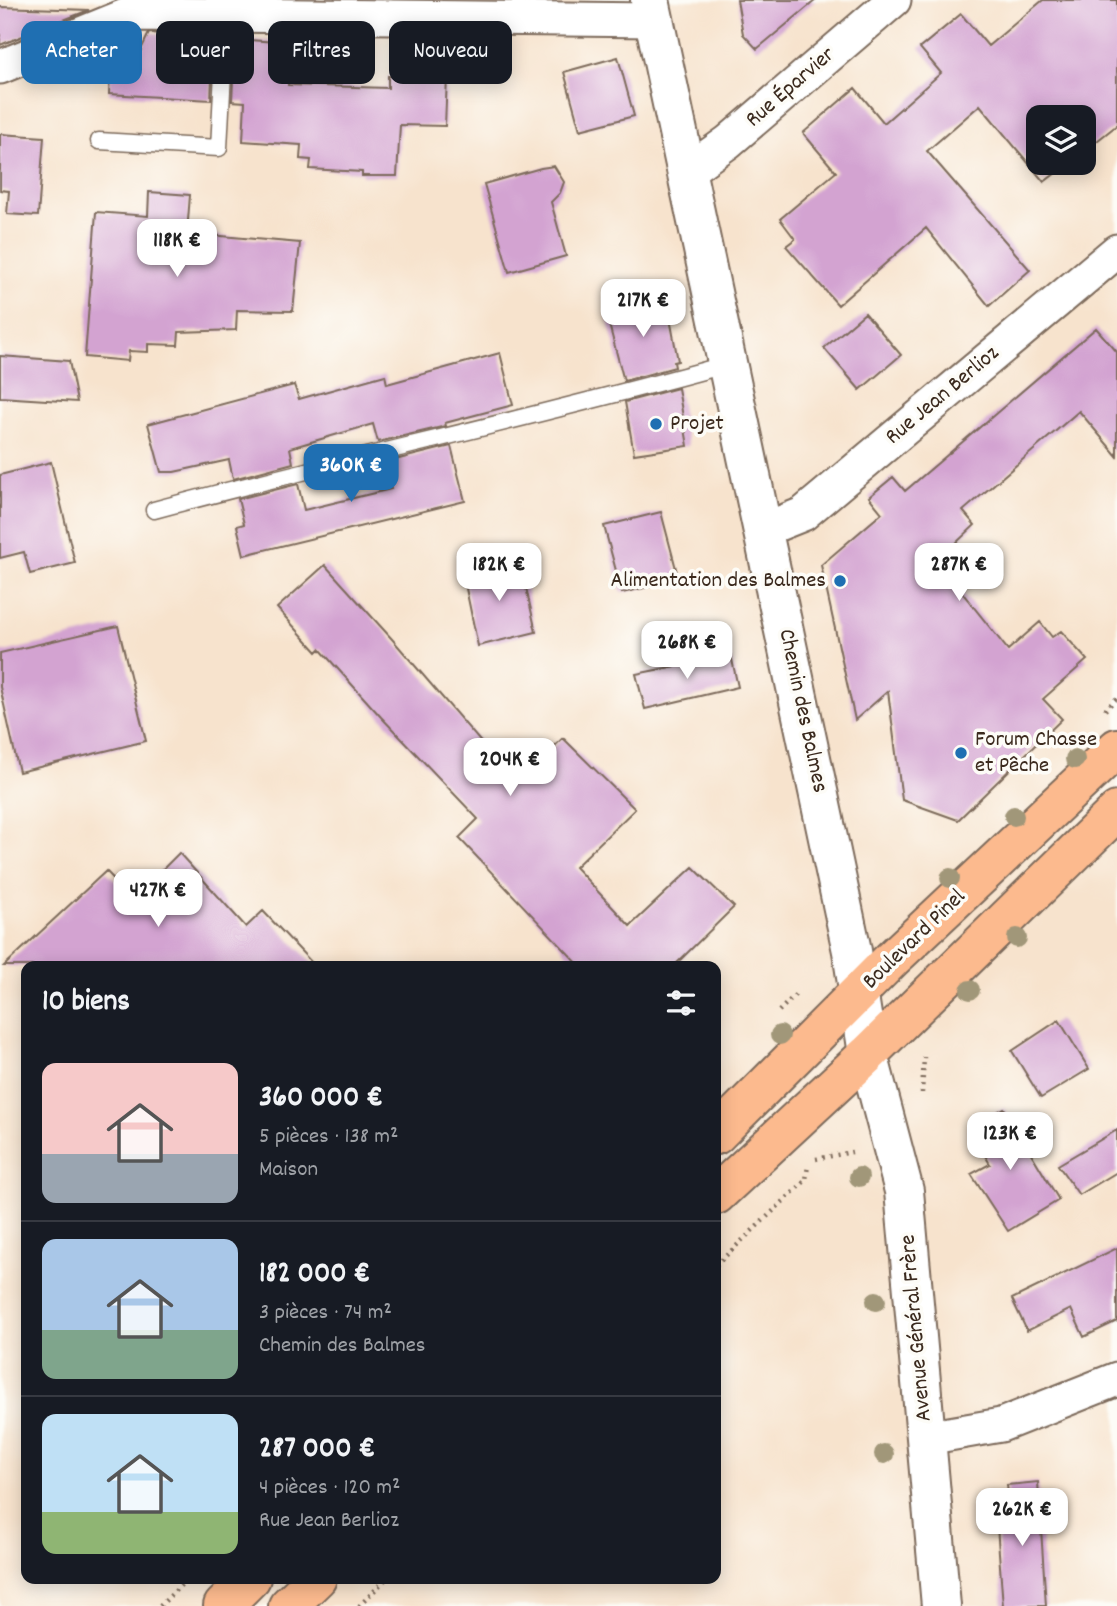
<!DOCTYPE html>
<html lang="fr">
<head>
<meta charset="utf-8">
<style>
	body { margin:0; font-family:Dekko,sans-serif; background:#242831; color:#f1f3f6; height:100vh; display:flex; flex-direction:column; font-size:26px; white-space:nowrap }
	* { box-sizing:border-box; margin:0 }
	p { font-size:23px; color:#9ea1a6 }
	.icon { flex:none; width:38px; height:38px; fill:none; stroke:currentColor; stroke-width:2; stroke-linecap:round; stroke-linejoin:round }
	.map { position:relative; flex:1; overflow:hidden }
	.details { position:absolute; left:21px; top:961px; width:700px; height:623px; display:flex; flex-direction:column; background:#171b24; border-radius:14px; box-shadow:0 4px 18px #0003 }
	.details>* { flex:none }
	.top-card { position:absolute; left:21px; top:21px; width:700px; height:63px; display:flex; gap:14px }
	.controls { position:absolute; left:1026px; top:105px; display:grid; gap:14px }
	.controls a { display:grid; place-items:center; width:70px; height:70px; border-radius:14px; background:#171b24; box-shadow:0 4px 18px #0003; font-size:35px }
	.price { position:absolute; translate:-50% -60px; padding:0 16px; border-radius:14px; background:#fff; color:#222; font-size:23px; line-height:46px; filter:drop-shadow(0 2px 4px #0008) }
	.price::after { content:''; position:absolute; left:50%; top:42px; width:21px; height:16px; margin-left:-10px; background:inherit; clip-path:polygon(0 0,100% 0,50% 100%) }
	.price.current { background:#1f6fb2; color:#fff }
	ul { padding:0; list-style:none }
	li { display:flex; align-items:center; gap:21px; height:175px; padding:0 21px }
	li+li { border-top:2px solid #363941 }
	li span { display:grid; place-items:center; flex:none; width:196px; height:140px; border-radius:14px; color:#555 }
	li>.icon { margin-inline-start:auto }
	span .icon { width:84px; height:84px; fill:#fffc; stroke-width:1 }
	li b { font-size:30px }
	h2 { display:flex; justify-content:space-between; align-items:center; height:84px; padding:0 21px; font-size:30px }
	.chip { padding:0 24px; border-radius:14px; background:#171b24; box-shadow:0 4px 18px #0003; font-size:24px; line-height:63px }
	.chip.current { background:#1f6fb2; color:#fff }
	.map>svg:first-child { display:block }
	.building { fill:#d3a3d1 }
	.lines { fill:none; stroke-linecap:round; stroke-linejoin:round }
	.service-casing { stroke:#7d6b5b; stroke-width:19 }
	.minor-casing { stroke:#7d6b5b; stroke-width:37 }
	.tertiary-casing { stroke:#7d6b5b; stroke-width:42 }
	.primary-casing { stroke:#7d6b5b; stroke-width:42 }
	.path { stroke:#7d6b5b; stroke-width:4.5; stroke-dasharray:2 5; stroke-linecap:butt }
	.service { stroke:#fff; stroke-width:16 }
	.minor { stroke:#fff; stroke-width:33 }
	.tertiary { stroke:#fff; stroke-width:38 }
	.primary { stroke:#fcba8e; stroke-width:38 }
	.tree { fill:#a19779 }
	.poi-dot { fill:#1f6fb2; stroke:#fdfcf7; stroke-width:2.5 }
	.labels { text-anchor:middle; dominant-baseline:central; stroke-width:7; stroke-linejoin:round; paint-order:stroke }
	.street-label { font-size:23px; fill:#3b2a1e; stroke:#fdfcf7 }
	.poi-label { font-size:23px; fill:#3b2a1e; stroke:#fdfcf7; text-anchor:start }
</style>
</head>
<body>
<div class="map">
<svg width="1117" height="1606" viewBox="0 0 1117 1606">
	<rect width="100%" height="100%" fill="#fdfcf7"/>
	<filter id="ink" filterUnits="userSpaceOnUse"><feTurbulence type="fractalNoise" baseFrequency=".0143" numOctaves="2"/><feDisplacementMap in="SourceGraphic" scale="14" xChannelSelector="R" yChannelSelector="G"/><feConvolveMatrix kernelMatrix="1 2 1 2 8 2 1 2 1" color-interpolation-filters="sRGB"/></filter>
	<filter id="wash" filterUnits="userSpaceOnUse"><feTurbulence type="fractalNoise" baseFrequency=".00686" numOctaves="4" result="noise"/><feDisplacementMap in="SourceGraphic" scale="28" xChannelSelector="R" yChannelSelector="G"/><feGaussianBlur stdDeviation="1.57" result="paint"/><feColorMatrix in="noise" values="0 0 0 0 0 0 0 0 0 0 0 0 0 0 0 0 0 1.4 0 .05"/><feComposite in="paint" operator="in"/></filter>
	<g filter="url(#wash)">
		<rect width="100%" height="100%" fill="#f7e3cd"/>
		<g id="blocks">
			<path class="building" d="M737,0H816L757,49L743,34Z
				M1043,0H1117V125L1083,152V117H1038V163H1069L1044,182L980,105L927,151L1030,270L989,306L926,228L838,305L786,246L795,239L780,219L836,172L803,133L855,88L884,123L941,73L920,48L961,14L988,46Z
				M0,7L89,10L0,45Z
				M149,33L166,34L170,55L213,58L211,100L109,94L111,51L139,54Z
				M249,40L290,43L288,85L388,88V76L447,77L445,126L400,125L397,176H362V172L310,169L311,160L300,159L301,145L243,141L245,102L232,101L234,59L248,60Z
				M618,57L634,116L580,130L564,72Z
				M0,134L44,137L38,216L7,214L9,191L0,190Z
				M554,166L564,182L560,193L551,202L566,256L509,272L484,184L541,168Z
				M149,192L190,195L187,233L300,243L293,311L237,310L236,330L179,332L178,345L148,344V352L129,351L128,361L85,357L96,212L148,216Z
				M666,297L678,361L674,362L675,367L624,381L606,313Z
				M865,313L901,355L860,390L824,348Z
				M1096,328L1117,352V456L1079,411L963,511L975,525L937,561L1008,650L1040,622L1052,637L1061,631L1087,660L1043,699L1062,719L958,820L902,800L888,691L855,720L821,565L882,513L869,497L893,477L905,491Z
				M500,353L513,405L445,423L446,426L378,442L373,424L290,448L293,463L233,479L229,460L174,472H161L148,424L294,385L299,399L385,375L387,384Z
				M0,356L69,361L77,402L0,397Z
				M678,388L688,446L634,454L625,402Z
				M451,446L465,501L244,555L237,526L244,524L238,499L298,484L304,510L391,489L383,463Z
				M51,462L75,563L30,574L24,552L0,558V475Z
				M661,512L679,580L622,593L604,526Z
				M520,561L536,632L478,646L463,574Z
				M325,565L392,639L516,783L563,738L635,809L575,867L630,926L693,867L734,907L674,966H580L459,838L478,819L381,717L320,649L317,652L277,608Z
				M118,626L146,741L19,772L0,687V653Z
				M731,655L738,687L645,709L636,674Z
				M179,853L246,927L263,911L315,966H4L106,871L133,899Z
				M1059,1020L1089,1069L1041,1098L1012,1051Z
				M1004,1108L1059,1200L1008,1231L971,1174L990,1164L969,1128Z
				M1117,1130V1172L1079,1195L1058,1165Z
				M1117,1248V1321L1084,1337L1071,1309L1027,1331L1012,1299Z
				M1038,1482L1046,1606H1003L996,1513L1010,1512L1007,1485Z"/>
		</g>
	</g>
	<g filter="url(#ink)">
		<use href="#blocks" fill-opacity="0" stroke="#7d6b5b" stroke-width="2"/>
		<g class="lines">
			<defs>
				<path id="service" d="M99,141L219,148L226,15
					M154,510C345,459 537,417 728,364"/>
				<path id="minor" d="M0,67L130,14L654,20
					M686,172L728,142L894,0
					M763,530L803,514L1117,251
					M926,1438L1001,1425L1117,1379"/>
				<path id="tertiary" d="M650,0L852,951L868,1054L904,1191L941,1606"/>
				<path id="primary" d="M716,1135L892,959L1117,748
					M716,1195L868,1054L1117,811
					M223,1606L251,1578
					M288,1606L317,1578"/>
			</defs>
			<use href="#service" class="service-casing"/>
			<use href="#minor" class="minor-casing"/>
			<use href="#tertiary" class="tertiary-casing"/>
			<use href="#primary" class="primary-casing"/>
			<path class="path" d="M1105,710L1117,698
				M779,1011L797,993
				M922,1093L924,1057
				M816,1159L852,1152
				M716,1265L806,1180L808,1165
				M160,1606L188,1578
				M359,1606L387,1578"/>
			<use href="#service" class="service"/>
			<use href="#minor" class="minor"/>
			<use href="#tertiary" class="tertiary"/>
			<use href="#primary" class="primary"/>
		</g>
		<g class="tree">
			<circle cx="1075" cy="759" r="10"/>
			<circle cx="1014" cy="816" r="10"/>
			<circle cx="950" cy="878" r="10"/>
			<circle cx="1017" cy="938" r="10"/>
			<circle cx="970" cy="990" r="10"/>
			<circle cx="780" cy="1035" r="10"/>
			<circle cx="859" cy="1177" r="10"/>
			<circle cx="876" cy="1301" r="10"/>
			<circle cx="884" cy="1454" r="10"/>
		</g>
	</g>
	<g class="poi-dot">
		<circle cx="656" cy="424" r="7"/>
		<circle cx="840" cy="581" r="7"/>
		<circle cx="961" cy="753" r="7"/>
	</g>
	<g class="labels">
		<g class="street-label">
			<text transform="translate(791 88) rotate(-41)">Rue Éparvier</text>
			<text transform="translate(943 396) rotate(-40)">Rue Jean Berlioz</text>
			<text transform="translate(802 711) rotate(78)">Chemin des Balmes</text>
			<text transform="translate(915 940) rotate(-44)">Boulevard Pinel</text>
			<text transform="translate(917 1328) rotate(-95)">Avenue Général Frère</text>
		</g>
		<g class="poi-label">
			<text x="670" y="424">Projet</text>
			<text x="826" y="581" text-anchor="end">Alimentation des Balmes</text>
			<text x="975" y="740">Forum Chasse<tspan x="975" dy="26">et Pêche</tspan></text>
		</g>
	</g>
</svg>
<div class="controls">
<a><svg class="icon" aria-label="layers" viewBox="0 0 24 24"><path d="M12 4l9 5-9 5-9-5zM3 14l9 5 9-5"/></svg></a>
</div>
<b class="price" style="left:177px;top:279px">118K €</b>
<b class="price" style="left:643px;top:339px">217K €</b>
<b class="price current" style="left:351px;top:504px">360K €</b>
<b class="price" style="left:499px;top:603px">182K €</b>
<b class="price" style="left:959px;top:603px">287K €</b>
<b class="price" style="left:687px;top:681px">268K €</b>
<b class="price" style="left:510px;top:798px">204K €</b>
<b class="price" style="left:158px;top:929px">427K €</b>
<b class="price" style="left:1010px;top:1172px">123K €</b>
<b class="price" style="left:1022px;top:1548px">262K €</b>
<div class="top-card">
<a class="chip current">Acheter</a>
<a class="chip">Louer</a>
<a class="chip">Filtres</a>
<a class="chip">Nouveau</a>
</div>
<section class="details">
<h2>10 biens<svg class="icon" aria-label="filters" viewBox="0 0 24 24"><path d="M4 7h16M4 17h16"/><circle cx="9" cy="7" r="2"/><circle cx="15" cy="17" r="2"/></svg></h2>
<ul>
<li><span style="background:linear-gradient(#f6c9c9 65%,#9aa5b1 0)"><svg class="icon" aria-label="home" viewBox="0 0 24 24"><path d="M3 11l9-7 9 7M6 9v11h12V9"/></svg></span><div><b>360 000 €</b><p>5 pièces · 138 m²</p><p>Maison</p></div></li>
<li><span style="background:linear-gradient(#a9c7e8 65%,#7fa58c 0)"><svg class="icon" aria-label="home" viewBox="0 0 24 24"><path d="M3 11l9-7 9 7M6 9v11h12V9"/></svg></span><div><b>182 000 €</b><p>3 pièces · 74 m²</p><p>Chemin des Balmes</p></div></li>
<li><span style="background:linear-gradient(#bfe0f5 70%,#8fb573 0)"><svg class="icon" aria-label="home" viewBox="0 0 24 24"><path d="M3 11l9-7 9 7M6 9v11h12V9"/></svg></span><div><b>287 000 €</b><p>4 pièces · 120 m²</p><p>Rue Jean Berlioz</p></div></li>
</ul>
</section>
</div>
</body>
</html>
